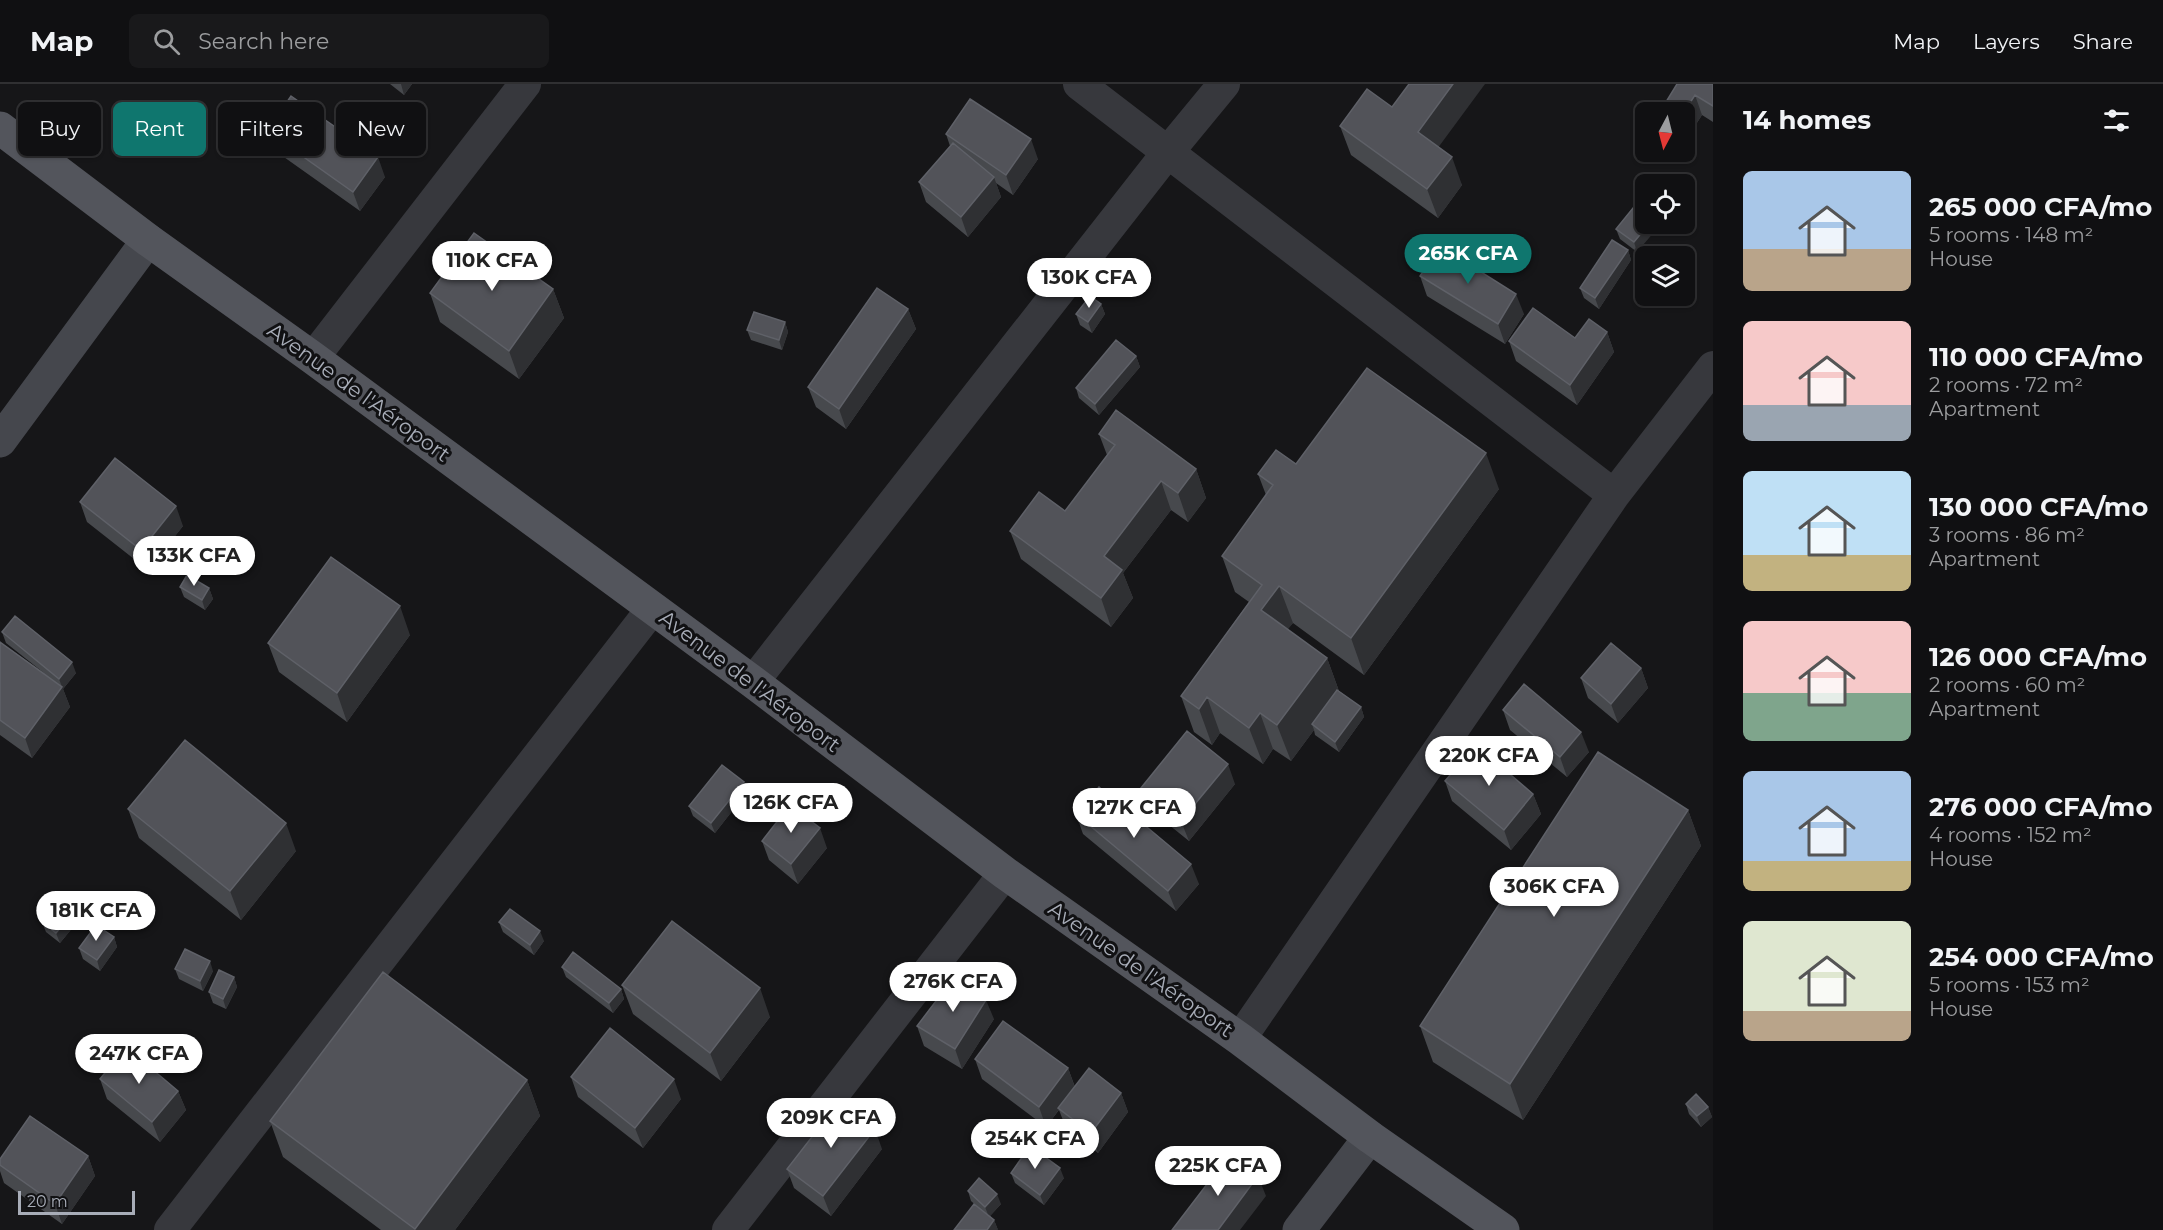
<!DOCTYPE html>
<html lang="en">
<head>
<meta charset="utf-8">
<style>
	body { margin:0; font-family:Montserrat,sans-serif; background:#19191b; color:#f1f3f6; height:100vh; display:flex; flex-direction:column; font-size:22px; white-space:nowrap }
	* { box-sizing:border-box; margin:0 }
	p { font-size:20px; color:#9c9d9f }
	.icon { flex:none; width:33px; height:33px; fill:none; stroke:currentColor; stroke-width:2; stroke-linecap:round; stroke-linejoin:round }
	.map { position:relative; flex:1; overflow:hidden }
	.panel { display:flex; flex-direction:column; background:#101012; width:450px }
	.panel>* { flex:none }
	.banner { position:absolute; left:18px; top:18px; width:570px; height:54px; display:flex; gap:12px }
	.needle { width:39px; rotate:187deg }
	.controls { position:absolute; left:1635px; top:18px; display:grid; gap:12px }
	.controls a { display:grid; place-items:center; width:60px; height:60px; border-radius:9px; background:#101012; box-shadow:0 2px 4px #0004,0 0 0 2px #303032; font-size:30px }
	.scale { position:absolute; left:18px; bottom:15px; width:117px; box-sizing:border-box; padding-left:6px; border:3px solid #a8adb8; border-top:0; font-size:16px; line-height:21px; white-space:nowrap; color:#a8adb8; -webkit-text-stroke:4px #111113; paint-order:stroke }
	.price { position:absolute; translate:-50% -51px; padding:0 14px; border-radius:21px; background:#fff; color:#222; font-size:20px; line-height:39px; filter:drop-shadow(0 2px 3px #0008) }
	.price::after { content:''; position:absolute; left:50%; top:36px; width:18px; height:14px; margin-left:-9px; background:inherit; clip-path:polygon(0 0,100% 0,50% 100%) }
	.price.current { background:#0f766e; color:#fff }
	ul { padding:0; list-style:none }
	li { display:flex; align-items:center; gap:18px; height:150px; padding:0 30px }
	li span { display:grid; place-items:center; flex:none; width:168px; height:120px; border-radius:9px; color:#555 }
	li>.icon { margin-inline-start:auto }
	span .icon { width:72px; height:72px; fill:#fffc; stroke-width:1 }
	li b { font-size:26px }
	h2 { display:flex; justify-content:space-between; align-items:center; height:72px; padding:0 30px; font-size:26px }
	.chip { padding:0 21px; border-radius:9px; background:#101012; box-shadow:0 2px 4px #0004,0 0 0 2px #303032; font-size:21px; line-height:54px }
	.chip.current { background:#0f766e; color:#fff }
	header { display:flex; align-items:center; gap:36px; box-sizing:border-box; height:84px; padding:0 30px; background:#101012; border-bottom:2px solid #303032 }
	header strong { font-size:28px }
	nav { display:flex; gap:33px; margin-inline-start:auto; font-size:21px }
	.search { width:420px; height:54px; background:#19191b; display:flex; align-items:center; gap:15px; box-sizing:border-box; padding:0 21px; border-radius:9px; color:#9c9d9f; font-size:22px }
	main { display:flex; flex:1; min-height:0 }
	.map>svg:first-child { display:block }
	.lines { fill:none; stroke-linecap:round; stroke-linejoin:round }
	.street { stroke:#37383d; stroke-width:32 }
	.secondary { stroke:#45474d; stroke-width:33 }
	.primary { stroke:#53555c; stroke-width:33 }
	.wall { fill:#47494d }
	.shaded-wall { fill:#2f3033 }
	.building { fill:#525359; stroke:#5f6168; stroke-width:1.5 }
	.labels { text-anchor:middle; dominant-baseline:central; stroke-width:6; stroke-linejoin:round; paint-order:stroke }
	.street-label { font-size:21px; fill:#a8adb8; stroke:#111113 }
</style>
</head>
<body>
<header>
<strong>Map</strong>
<div class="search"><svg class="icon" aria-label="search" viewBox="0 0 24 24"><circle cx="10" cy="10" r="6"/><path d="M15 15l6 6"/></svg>Search here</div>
<nav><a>Map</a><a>Layers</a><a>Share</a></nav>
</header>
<main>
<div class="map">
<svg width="1713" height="1146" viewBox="0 0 1713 1146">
	<rect width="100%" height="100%" fill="#161618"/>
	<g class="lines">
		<path class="street" d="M1079,0L1614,411
			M313,274L525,0
			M753,598L1168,68L1224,0
			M1240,955L1614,411L1713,283
			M170,1146L652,525
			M728,1146L1005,789"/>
		<path class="secondary" d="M0,357L148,156
			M1299,1146L1370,1053"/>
		<path class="primary" d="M0,44L148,156L313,274L753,598L1005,789L1240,955L1370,1053L1503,1146"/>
	</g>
	<path class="wall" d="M390,0H412L404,11Z
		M1713,0V38L1702,31L1691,48L1684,44V28H1670L1666,18Z
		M1392,23L1439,63L1462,101L1438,134L1351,71L1340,42Z
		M267,47L385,93L360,127L274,66Z
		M946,50L1038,75L1013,111L996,99L1001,113L968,153L926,118L919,98L950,62Z
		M1642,113L1637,168L1620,155L1616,145Z
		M1628,166L1631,176L1599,225L1584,214L1580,204Z
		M1420,192L1524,230L1505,260L1427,212Z
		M553,205L564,234L519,295L440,238L430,209Z
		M1101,220L1105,230L1092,249L1080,241L1076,230Z
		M908,225L916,245L846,345L816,323L808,303Z
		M785,238L788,248L782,266L751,256L747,246Z
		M1607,248L1614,268L1577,321L1516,277L1509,257L1575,254Z
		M1136,272L1140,283L1099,331L1079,314L1076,304Z
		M1099,350L1196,385L1206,414L1188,438L1171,426L1123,489L1133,514L1111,543L1021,475L1010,447L1065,427L1107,371Z
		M1296,380L1499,405L1364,591L1293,539L1287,545L1327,574L1339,607L1361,623L1364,633L1339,668L1315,651L1314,646L1291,677L1273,665L1263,680L1220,649L1212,661L1194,648L1181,612L1249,518L1235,508L1222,472L1266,411L1258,390Z
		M80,418L183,442L148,486L87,438Z
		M180,503L209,504L213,515L205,526L184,513Z
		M2,548L76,589L63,605L70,623L32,674L0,651V558L44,589L6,559Z
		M410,551L347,638L279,588L268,559Z
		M1641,584L1648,604L1618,639L1588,614L1581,594Z
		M1503,626L1589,668L1567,693L1510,646Z
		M1445,697L1533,710L1541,730L1511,766L1452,717Z
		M744,698L747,708L715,749L693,732L689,722Z
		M1235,700L1189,757L1148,724L1141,704Z
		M128,725L296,767L241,836L139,754Z
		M1688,726L1701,762L1523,1036L1433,978L1420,942Z
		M1076,730L1199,800L1176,827L1083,750Z
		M762,757L827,764L798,800L769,776Z
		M83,831L60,859L46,848L42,838Z
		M499,838L544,857L534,871L503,848Z
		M114,853L117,863L100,887L83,875L79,864Z
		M562,883L621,905L624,915L613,929L566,893Z
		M175,885L213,887L203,907L179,895Z
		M234,893L237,903L226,925L213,919L209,908Z
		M622,901L770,933L721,997L633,930Z
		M994,935L962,985L924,962L917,942Z
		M975,975L1068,984L1075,1003L1121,1009L1128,1028L1098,1069L1066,1044L1059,1026L1046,1043L982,995Z
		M571,993L681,1015L643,1064L578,1013Z
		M100,995L178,1007L186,1026L160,1058L107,1015Z
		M527,996L540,1032L455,1146H381L283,1073L270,1037Z
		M1686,1020L1708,1023L1712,1033L1701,1043L1689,1030Z
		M882,1065L831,1132L794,1104L787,1085Z
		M88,1072L95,1092L62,1140L4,1099L0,1087V1075Z
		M1011,1089L1064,1094L1044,1121L1015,1099Z
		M968,1107L1001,1120L990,1132L994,1136L998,1146L980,1125L971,1117Z"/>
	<path class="shaded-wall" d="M401,0H412L404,11Z
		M1453,0H1485L1429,76L1418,48Z
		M1695,11L1702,31L1691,48L1684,28Z
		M1031,55L1038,75L1013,111L1006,91Z
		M378,73L385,93L360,127L353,108Z
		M1452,73L1462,101L1438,134L1427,105Z
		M994,93L1001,113L968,153L961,133Z
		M1649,140H1661L1637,168L1634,158Z
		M1628,166L1631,176L1599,225L1595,214Z
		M553,205L564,234L519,295L509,267Z
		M1516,210L1524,230L1505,260L1498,240Z
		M1101,220L1105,230L1092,249L1088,238Z
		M908,225L916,245L846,345L839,325Z
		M785,238L788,248L782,266L779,256Z
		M1607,248L1614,268L1577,321L1570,301Z
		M1136,272L1140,283L1099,331L1095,320Z
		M1486,369L1499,405L1364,591L1351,554Z
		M1196,385L1206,414L1188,438L1178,409Z
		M1161,397L1171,426L1123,489L1133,514L1111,543L1101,514L1104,472Z
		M176,422L183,442L148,486L141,466Z
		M1279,502L1293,539L1274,563L1261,526Z
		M209,504L213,515L205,526L202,516Z
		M400,522L410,551L347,638L337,609Z
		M1327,574L1340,610L1312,640L1314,646L1291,677L1277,641Z
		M72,578L76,589L63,605L70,623L32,674L25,654L62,603L59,595Z
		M1641,584L1648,604L1618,639L1611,620Z
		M1207,613L1220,649L1212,661L1199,625Z
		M1361,623L1364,633L1339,668L1335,658Z
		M1260,629L1273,665L1263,680L1249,644Z
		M1581,648L1589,668L1567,693L1560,673Z
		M1228,680L1235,700L1189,757L1181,737Z
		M744,698L747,708L715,749L711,739Z
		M1533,710L1541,730L1511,766L1504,746Z
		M1688,726L1701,762L1523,1036L1510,1000Z
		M286,739L296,767L241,836L230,807Z
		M820,744L827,764L798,800L791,780Z
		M1191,780L1199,800L1176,827L1168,807Z
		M80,821L83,831L60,859L56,849Z
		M540,847L544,857L534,871L530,861Z
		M114,853L117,863L100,887L97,876Z
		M210,877L213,887L203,907L200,897Z
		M234,893L237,903L226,925L223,915Z
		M760,904L770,933L721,997L710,969Z
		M621,905L624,915L613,929L609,919Z
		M986,916L994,935L962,985L955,965Z
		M1068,984L1075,1004L1046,1043L1039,1023Z
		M674,995L681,1015L643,1064L635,1044Z
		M527,996L540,1032L455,1146H415V1145Z
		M178,1007L186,1026L160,1058L152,1038Z
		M1121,1009L1128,1028L1098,1069L1091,1049Z
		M1708,1023L1712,1033L1701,1043L1697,1032Z
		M875,1045L882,1065L831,1132L823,1112Z
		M88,1072L95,1092L62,1140L55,1120Z
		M1060,1084L1064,1094L1044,1121L1040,1111Z
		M1258,1092L1266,1112L1240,1146H1218Z
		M997,1110L1001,1120L989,1133L985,1123Z
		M994,1136L998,1146H987Z"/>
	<path class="building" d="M1409,0H1453L1418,48L1452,73L1427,105L1340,42L1367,5L1392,23Z
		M1677,0H1713V22L1695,11L1684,28L1666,18Z
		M291,12L378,73L353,108L267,47Z
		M970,15L1031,55L1006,91L946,50Z
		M953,59L994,93L961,133L919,98Z
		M1642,113L1646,116V140H1649L1634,158L1616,145Z
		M474,149L553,205L509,267L430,209Z
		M1612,156L1628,166L1595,214L1580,204Z
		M1440,162L1516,210L1498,240L1420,192Z
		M877,204L908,225L839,325L808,303Z
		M1090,212L1101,220L1088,238L1076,230Z
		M1533,224L1575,254L1589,235L1607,248L1570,301L1509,257Z
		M754,228L785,238L779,256L747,246Z
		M1116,256L1136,272L1095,320L1076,304Z
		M1367,284L1486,369L1351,554L1279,502L1261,526L1327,574L1277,641L1260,629L1249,644L1207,613L1199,625L1181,612L1262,501L1222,472L1273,401L1258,390L1276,366L1296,380Z
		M1116,326L1196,385L1178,409L1161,397L1104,472L1122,486L1101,514L1010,447L1039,408L1065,427L1115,361L1099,350Z
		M115,374L176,422L141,466L80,418Z
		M331,473L400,522L337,609L268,559Z
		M187,491L209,504L202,516L180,503Z
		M15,532L72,578L59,595L2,548Z
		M0,558L62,603L25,654L0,636Z
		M1611,559L1641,584L1611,620L1581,594Z
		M1524,600L1581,648L1560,673L1503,626Z
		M1337,606L1361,623L1335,658L1312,640Z
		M1187,647L1228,680L1181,737L1141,704Z
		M185,656L286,739L230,807L128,725Z
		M1476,661L1533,710L1504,746L1445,697Z
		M1598,668L1688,726L1510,1000L1420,942Z
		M722,681L744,698L711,739L689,722Z
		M1099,703L1191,780L1168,807L1076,730Z
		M790,721L820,744L791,780L762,757Z
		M66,809L80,821L56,849L42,838Z
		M510,825L540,847L530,861L499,838Z
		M672,837L760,904L710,969L622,901Z
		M96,841L114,853L97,876L79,864Z
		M185,865L210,877L200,897L175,885Z
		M573,868L621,905L609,919L562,883Z
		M219,886L234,893L223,915L209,908Z
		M383,888L527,996L415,1145L270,1037Z
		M955,892L986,916L955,965L917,942Z
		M1003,937L1068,984L1039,1023L975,975Z
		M610,944L674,995L635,1044L571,993Z
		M126,963L178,1007L152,1038L100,995Z
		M1089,984L1121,1009L1091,1049L1058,1024Z
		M1696,1010L1708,1023L1697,1032L1686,1020Z
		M839,1018L875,1045L823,1112L787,1085Z
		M30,1032L88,1072L55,1120L0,1081V1075Z
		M1030,1062L1060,1084L1040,1111L1011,1089Z
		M1230,1070L1258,1092L1218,1146H1172Z
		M979,1094L997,1110L985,1123L968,1107Z
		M974,1120L994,1136L987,1146H954Z"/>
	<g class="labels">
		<g class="street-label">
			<text transform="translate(359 308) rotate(36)">Avenue de l'Aéroport</text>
			<text transform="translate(750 597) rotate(37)">Avenue de l'Aéroport</text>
			<text transform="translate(1141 885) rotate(35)">Avenue de l'Aéroport</text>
		</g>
	</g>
</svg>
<div class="controls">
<a><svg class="needle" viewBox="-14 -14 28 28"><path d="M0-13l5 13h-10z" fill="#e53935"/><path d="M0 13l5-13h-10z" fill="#9c9d9f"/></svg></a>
<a><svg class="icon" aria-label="locate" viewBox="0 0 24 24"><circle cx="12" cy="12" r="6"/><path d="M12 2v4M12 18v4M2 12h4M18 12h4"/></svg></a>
<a><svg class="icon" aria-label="layers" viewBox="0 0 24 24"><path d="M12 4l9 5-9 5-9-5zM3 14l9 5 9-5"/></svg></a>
</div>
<div class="scale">20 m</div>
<b class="price current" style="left:1468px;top:201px">265K CFA</b>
<b class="price" style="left:492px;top:208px">110K CFA</b>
<b class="price" style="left:1089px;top:225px">130K CFA</b>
<b class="price" style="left:194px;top:503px">133K CFA</b>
<b class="price" style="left:1489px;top:703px">220K CFA</b>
<b class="price" style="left:791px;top:750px">126K CFA</b>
<b class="price" style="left:1134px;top:755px">127K CFA</b>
<b class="price" style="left:1554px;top:834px">306K CFA</b>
<b class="price" style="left:96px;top:858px">181K CFA</b>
<b class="price" style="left:953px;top:929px">276K CFA</b>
<b class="price" style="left:139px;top:1001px">247K CFA</b>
<b class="price" style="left:831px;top:1065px">209K CFA</b>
<b class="price" style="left:1035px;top:1086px">254K CFA</b>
<b class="price" style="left:1218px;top:1113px">225K CFA</b>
<div class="banner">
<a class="chip">Buy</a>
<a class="chip current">Rent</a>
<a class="chip">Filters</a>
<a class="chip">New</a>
</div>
</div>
<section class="panel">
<h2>14 homes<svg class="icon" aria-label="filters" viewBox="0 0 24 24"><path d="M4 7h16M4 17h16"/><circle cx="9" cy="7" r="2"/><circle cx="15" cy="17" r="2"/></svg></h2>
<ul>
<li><span style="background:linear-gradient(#a9c7e8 65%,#b9a48a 0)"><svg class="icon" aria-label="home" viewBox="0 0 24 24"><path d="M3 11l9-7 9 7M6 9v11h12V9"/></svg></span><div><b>265 000 CFA/mo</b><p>5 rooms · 148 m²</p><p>House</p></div></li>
<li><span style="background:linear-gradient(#f6c9c9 70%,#9aa5b1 0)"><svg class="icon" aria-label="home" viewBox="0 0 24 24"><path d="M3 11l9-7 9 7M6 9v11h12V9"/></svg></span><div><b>110 000 CFA/mo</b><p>2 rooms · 72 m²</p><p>Apartment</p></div></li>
<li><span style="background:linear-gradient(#bfe0f5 70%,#c2b280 0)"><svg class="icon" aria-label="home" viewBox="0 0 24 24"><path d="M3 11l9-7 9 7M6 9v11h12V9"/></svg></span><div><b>130 000 CFA/mo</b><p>3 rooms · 86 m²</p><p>Apartment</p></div></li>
<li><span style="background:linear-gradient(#f6c9c9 60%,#7fa58c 0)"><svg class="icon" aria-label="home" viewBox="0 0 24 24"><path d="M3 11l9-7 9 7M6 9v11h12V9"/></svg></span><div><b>126 000 CFA/mo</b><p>2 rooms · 60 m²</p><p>Apartment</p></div></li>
<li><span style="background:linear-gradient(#a9c7e8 75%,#c2b280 0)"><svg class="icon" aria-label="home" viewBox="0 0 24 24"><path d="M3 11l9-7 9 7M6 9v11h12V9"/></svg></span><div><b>276 000 CFA/mo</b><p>4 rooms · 152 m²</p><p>House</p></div></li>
<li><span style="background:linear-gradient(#dfe7d0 75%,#b9a48a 0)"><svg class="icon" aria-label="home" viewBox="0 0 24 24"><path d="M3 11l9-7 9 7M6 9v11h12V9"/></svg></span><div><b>254 000 CFA/mo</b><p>5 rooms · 153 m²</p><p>House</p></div></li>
</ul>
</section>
</main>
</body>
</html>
